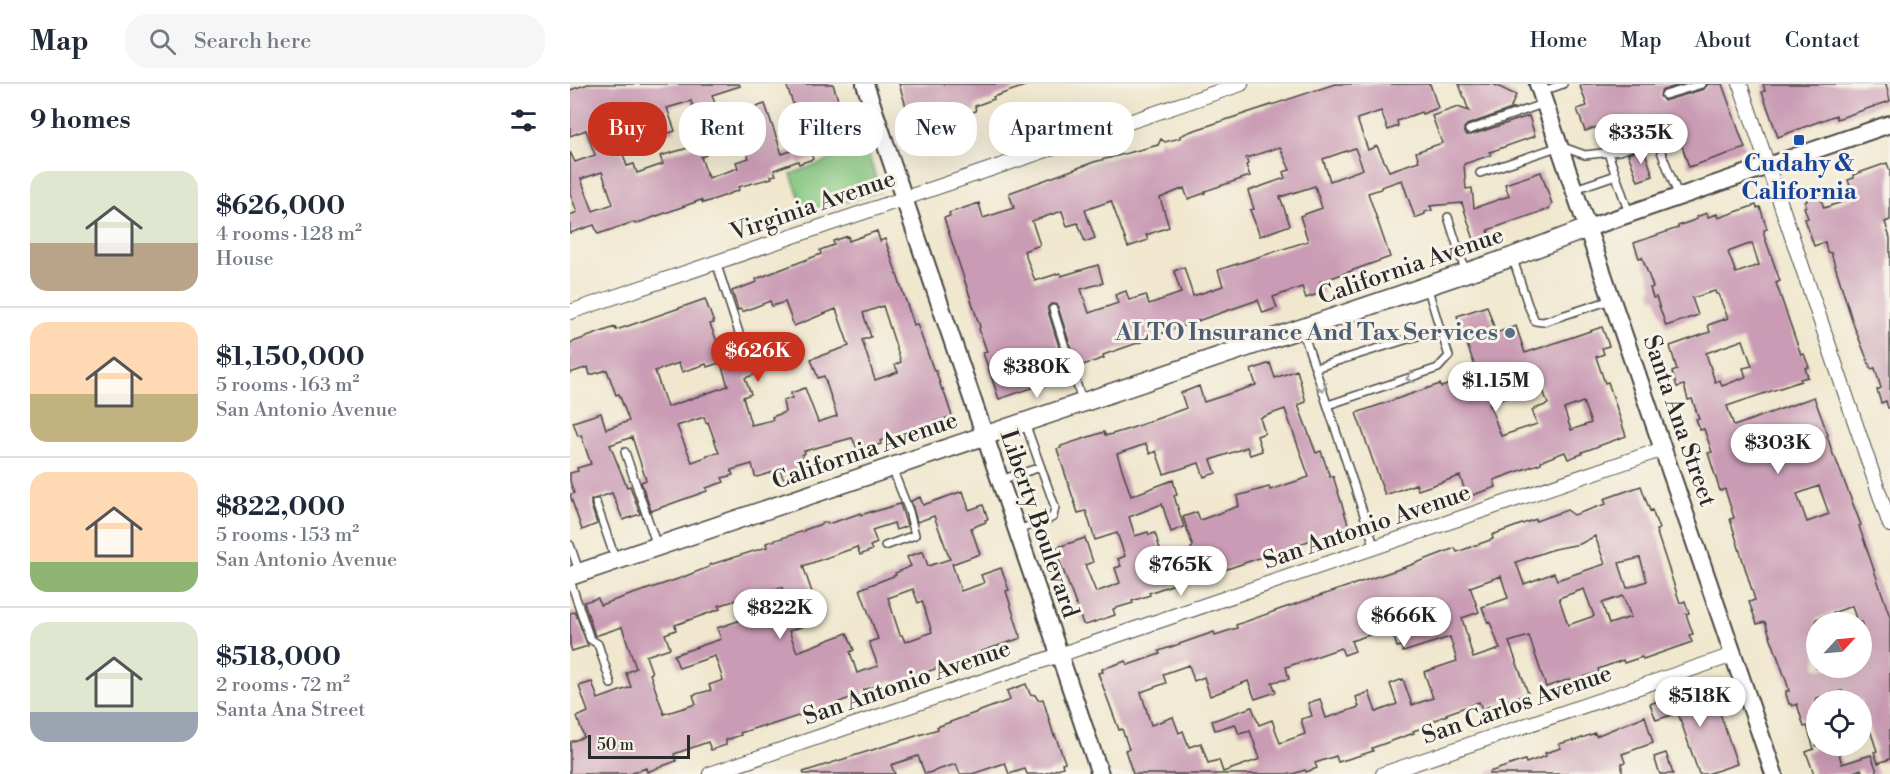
<!DOCTYPE html>
<html lang="en">
<head>
<meta charset="utf-8">
<style>
	body { margin:0; font-family:"Libre Bodoni",serif; background:#f6f6f7; color:#1f2937; height:100vh; display:flex; flex-direction:column; font-size:22px; white-space:nowrap }
	* { box-sizing:border-box; margin:0 }
	p { font-size:20px; color:#747a83 }
	.icon { flex:none; width:33px; height:33px; fill:none; stroke:currentColor; stroke-width:2; stroke-linecap:round; stroke-linejoin:round }
	.map { position:relative; flex:1; overflow:hidden }
	.drawer { display:flex; flex-direction:column; background:#fff; width:570px }
	.drawer>* { flex:none }
	.banner { position:absolute; left:18px; top:18px; width:570px; height:54px; display:flex; gap:12px }
	.needle { width:39px; rotate:64deg }
	.controls { position:absolute; left:1236px; top:528px; display:grid; gap:12px }
	.controls a { display:grid; place-items:center; width:66px; height:66px; border-radius:50%; background:#fff; box-shadow:0 6px 24px #0002; font-size:30px }
	.scale { position:absolute; left:18px; bottom:15px; width:102px; box-sizing:border-box; padding-left:6px; border:3px solid #2b2b2b; border-top:0; font-size:16px; line-height:21px; white-space:nowrap; color:#2b2b2b; -webkit-text-stroke:4px #f7f3e8; paint-order:stroke }
	.price { position:absolute; translate:-50% -51px; padding:0 14px; border-radius:21px; background:#fff; color:#222; font-size:20px; line-height:39px; filter:drop-shadow(0 2px 3px #0008) }
	.price::after { content:''; position:absolute; left:50%; top:36px; width:18px; height:14px; margin-left:-9px; background:inherit; clip-path:polygon(0 0,100% 0,50% 100%) }
	.price.active { background:#c8321e; color:#fff }
	ul { padding:0; list-style:none }
	li { display:flex; align-items:center; gap:18px; height:150px; padding:0 30px }
	li+li { border-top:2px solid #e0e1e3 }
	li span { display:grid; place-items:center; flex:none; width:168px; height:120px; border-radius:18px; color:#555 }
	li>.icon { margin-inline-start:auto }
	span .icon { width:72px; height:72px; fill:#fffc; stroke-width:1 }
	li b { font-size:26px }
	h2 { display:flex; justify-content:space-between; align-items:center; height:72px; padding:0 30px; font-size:26px }
	.tag { padding:0 21px; border-radius:24px; background:#fff; box-shadow:0 6px 24px #0002; font-size:21px; line-height:54px }
	.tag.active { background:#c8321e; color:#fff }
	header { display:flex; align-items:center; gap:36px; box-sizing:border-box; height:84px; padding:0 30px; background:#fff; border-bottom:2px solid #e0e1e3 }
	header strong { font-size:28px }
	nav { display:flex; gap:33px; margin-inline-start:auto; font-size:21px }
	.search { width:420px; height:54px; background:#f6f6f7; display:flex; align-items:center; gap:15px; box-sizing:border-box; padding:0 21px; border-radius:24px; color:#747a83; font-size:22px }
	main { display:flex; flex:1; min-height:0 }
	.map>svg:first-child { display:block }
	.green { fill:#86c780; stroke:#587956; stroke-width:1.5 }
	.building { fill:#c99bb4; fill-rule:evenodd }
	.lines { fill:none; stroke-linecap:round; stroke-linejoin:round }
	.service-casing { stroke:#494743; stroke-width:10 }
	.minor-casing { stroke:#494743; stroke-width:16 }
	.tertiary-casing { stroke:#494743; stroke-width:20 }
	.secondary-casing { stroke:#494743; stroke-width:21 }
	.service { stroke:#fff; stroke-width:7 }
	.minor { stroke:#fff; stroke-width:14 }
	.tertiary { stroke:#fff; stroke-width:16 }
	.secondary { stroke:#fff; stroke-width:18 }
	.oneway { stroke:#a0a0a0 }
	.transit-dot { fill:#1a4fb4; stroke:#f7f3e8; stroke-width:2 }
	.service-dot { fill:#5c6f8a; stroke:#f7f3e8; stroke-width:2 }
	.labels { text-anchor:middle; dominant-baseline:central; stroke-width:6; stroke-linejoin:round; paint-order:stroke }
	.transit-label { font-size:24px; font-weight:bold; fill:#164399; stroke:#f7f3e8 }
	.street-label { font-size:24px; fill:#2b2b2b; stroke:#f7f3e8 }
	.service-label { font-size:24px; font-weight:bold; fill:#4e5e75; stroke:#f7f3e8; text-anchor:end }
</style>
</head>
<body>
<header>
<strong>Map</strong>
<div class="search"><svg class="icon" aria-label="search" viewBox="0 0 24 24"><circle cx="10" cy="10" r="6"/><path d="M15 15l6 6"/></svg>Search here</div>
<nav><a>Home</a><a>Map</a><a>About</a><a>Contact</a></nav>
</header>
<main>
<section class="drawer">
<h2>9 homes<svg class="icon" aria-label="filters" viewBox="0 0 24 24"><path d="M4 7h16M4 17h16"/><circle cx="9" cy="7" r="2"/><circle cx="15" cy="17" r="2"/></svg></h2>
<ul>
<li><span style="background:linear-gradient(#dfe7d0 60%,#b9a48a 0)"><svg class="icon" aria-label="home" viewBox="0 0 24 24"><path d="M3 11l9-7 9 7M6 9v11h12V9"/></svg></span><div><b>$626,000</b><p>4 rooms · 128 m²</p><p>House</p></div></li>
<li><span style="background:linear-gradient(#ffd9b3 60%,#c2b280 0)"><svg class="icon" aria-label="home" viewBox="0 0 24 24"><path d="M3 11l9-7 9 7M6 9v11h12V9"/></svg></span><div><b>$1,150,000</b><p>5 rooms · 163 m²</p><p>San Antonio Avenue</p></div></li>
<li><span style="background:linear-gradient(#ffd9b3 75%,#8fb573 0)"><svg class="icon" aria-label="home" viewBox="0 0 24 24"><path d="M3 11l9-7 9 7M6 9v11h12V9"/></svg></span><div><b>$822,000</b><p>5 rooms · 153 m²</p><p>San Antonio Avenue</p></div></li>
<li><span style="background:linear-gradient(#dfe7d0 75%,#9aa5b1 0)"><svg class="icon" aria-label="home" viewBox="0 0 24 24"><path d="M3 11l9-7 9 7M6 9v11h12V9"/></svg></span><div><b>$518,000</b><p>2 rooms · 72 m²</p><p>Santa Ana Street</p></div></li>
</ul>
</section>
<div class="map">
<svg width="1320" height="690" viewBox="0 0 1320 690">
	<rect width="100%" height="100%" fill="#f7f3e8"/>
	<filter id="ink" filterUnits="userSpaceOnUse"><feTurbulence type="fractalNoise" baseFrequency=".0167" numOctaves="2"/><feDisplacementMap in="SourceGraphic" scale="12" xChannelSelector="R" yChannelSelector="G"/><feConvolveMatrix kernelMatrix="1 2 1 2 8 2 1 2 1" color-interpolation-filters="sRGB"/></filter>
	<filter id="wash" filterUnits="userSpaceOnUse"><feTurbulence type="fractalNoise" baseFrequency=".008" numOctaves="4" result="noise"/><feDisplacementMap in="SourceGraphic" scale="24" xChannelSelector="R" yChannelSelector="G"/><feGaussianBlur stdDeviation="1.35" result="paint"/><feColorMatrix in="noise" values="0 0 0 0 0 0 0 0 0 0 0 0 0 0 0 0 0 1.4 0 .05"/><feComposite in="paint" operator="in"/></filter>
	<g filter="url(#wash)">
		<rect width="100%" height="100%" fill="#f0e7ce"/>
		<path class="green" d="M296,63L310,107L236,131L221,90Z"/>
		<g id="blocks">
			<path class="building" d="M18,0H169L170,2L142,11L149,31L129,39L121,17L97,24L105,47L84,54L80,43L67,47L62,32L40,40L49,68L52,67L57,82L64,80L67,89L93,80L90,72L132,60L136,71L131,73L138,94L168,84L166,78L179,74L177,69L180,68L171,43L164,46L160,32L195,20L212,70L238,61L216,0H263L279,51L275,52L276,55L240,67L243,75L229,80L228,77L204,86L206,91L201,92L202,94L168,103L169,106L151,113L133,119L131,116L65,140L64,138L28,150L24,141L0,149V131L7,128L0,109V68L5,78L25,71L16,46L0,52V6ZM32,88L43,120L23,127L11,95Z
				M329,0H455V2L423,13L424,15L405,22L406,27L347,45L341,31L339,32Z
				M765,0H860L868,24L852,30L851,28L827,37L828,42L818,46L811,27L787,35L798,66L807,62L819,87L849,77L846,68L872,59L862,32L888,23L899,27L889,0H923L946,11L941,23L944,24L897,41L894,44V48L897,51H901L959,32L965,52L920,68L921,71L894,80L896,105L902,104L904,124L939,112L935,100L971,88L982,120L979,125L918,146L920,154L905,159L892,119L860,122L862,126L855,128V130L845,134L832,96L811,103V105L798,109L820,173L750,198L754,208L736,214L732,203L703,213L707,224L693,229L688,216L590,250L585,253L533,271L534,274L507,283L488,223L485,220H481L478,223V227L498,292L429,315L413,269L417,268L409,245L410,243L374,134L380,132L379,129L409,119L413,134L444,124L439,109L524,78L588,61L591,55L595,58L610,54V52L619,48ZM710,63L720,86L713,88L715,94L678,107L684,125L680,126L690,152L720,141L710,113L745,102L752,124L730,132L738,157L648,186L653,202L623,212L614,183L604,187L611,209L579,220L576,211L559,216L556,207L545,211L548,219L519,229L511,205L533,199L528,181L491,192L490,189L465,197L454,167L470,161L462,137L492,127L497,142L508,139L515,158L525,154L515,126L541,117L558,163L578,156L576,151L599,143L590,114L614,104L618,115L635,109V107L680,92L676,81L678,80L676,74ZM785,64L793,85L760,97L753,75Z
				M1017,0H1112L1091,7L1090,12L1094,17L1134,5L1138,0H1152L1175,64L1119,83L1106,44L1056,59L1048,36L1015,47L1007,25L1017,22L1010,2Z
				M1193,0H1316L1320,17L1267,35L1266,31L1208,53L1192,8L1195,7Z
				M1074,65L1083,92L1068,97L1058,70Z
				M1317,79L1320,87V136L1315,138L1320,154V324H1318L1316,317L1311,319L1307,306L1311,304L1305,284L1301,285L1284,242L1261,169L1257,168L1255,158L1244,162L1235,135L1238,134L1234,123L1236,122L1235,118L1237,117L1234,108L1247,104L1254,124L1284,114L1278,96L1284,94L1283,91Z
				M1186,121L1187,124L1190,123L1197,145L1194,146V151L1210,197L1206,199L1231,271L1234,270L1239,283L1235,284L1238,293L1230,295L1231,297L1157,322L1164,342L1244,313L1258,351L1257,352L1264,373H1265L1291,441L1289,442L1320,533V675L1308,679L1304,668L1307,667L1292,622V616H1275L1272,607L1246,614V662H1258L1259,664L1267,663L1272,680L1301,671L1308,690H1293L1291,685L1278,690H1244L1236,668L1244,665L1237,642L1234,643L1227,620L1222,622L1221,620H1219L1216,610V607H1219L1217,599L1195,538L1187,540L1179,518L1185,516L1160,435L1164,434L1155,405L1150,407L1138,369L1142,368L1134,345L1130,346L1126,335H1129L1122,315L1118,316L1114,301L1107,303L1102,288L1107,286L1100,262L1140,248L1138,241L1158,234L1148,210H1146L1145,207L1122,214L1128,231L1096,242L1086,213L1083,214L1080,204L1083,203L1072,173L1069,174L1064,159L1108,144V142L1127,135L1126,133L1137,129L1138,133L1147,130L1148,134ZM1182,159L1189,181L1166,189L1158,168ZM1173,256L1182,282L1173,284L1176,293L1152,302L1150,296L1145,298L1136,269ZM1249,402L1259,430L1237,438L1227,410ZM1282,522L1287,538H1292V584H1246V535Z
				M307,147L310,157L315,155L344,241L347,240L364,287H366L372,306L373,305L382,332L310,357L311,360L289,367L282,354L234,367L235,369L232,370L237,386L213,394L210,386L187,393L185,392L182,380L161,386L163,391L152,394L154,398L136,404L137,407L81,427L71,398L76,396L62,353L40,361L57,403L60,402L70,430L53,436L42,409L21,416V421L27,440L12,446L0,411L4,409L0,397V389L8,387L7,384L21,380L11,351L8,352L3,338L31,329L36,345L59,337L49,310L46,311L37,286L20,291L18,283L0,289V259L45,243L46,246L58,242L135,215L144,239L140,240L155,277L137,283L136,280L112,288L109,279L85,287L97,323L158,302L152,283L184,273L183,270L202,263L203,266L221,260L226,276L175,294L181,310L173,313L181,341L203,336L202,333L215,328L213,317L222,314L221,309L235,304L248,338L267,332L254,292L248,294L241,275L279,262L266,225L224,242L215,218L202,222L200,217L172,228L171,225L168,226L162,207L187,198L186,195L251,170L250,166L264,161L263,157L278,152L279,157ZM313,222L331,278L325,281L328,288L305,296L292,256L301,253L293,229ZM134,333L136,339L138,338L149,369L137,371L136,373L122,378L107,342Z
				M917,222L926,249L946,242L955,269L1032,243L1039,262L1032,264L1034,270L1026,273L1035,299L1038,298L1056,352L1012,368V370L998,375L995,368L971,377V379L924,396L926,403L897,413L890,392L848,406L846,400L815,411L786,329L870,300L871,303L908,291L887,232ZM968,292L978,320L962,326L967,340L931,352L919,319L935,314L932,305ZM1013,318L1021,339L1001,346L994,325Z
				M700,279L705,294L727,286L736,318L728,321L746,369L751,367L760,393L763,392L779,443L628,495L627,492L579,509L580,511L562,517L563,519L543,525L545,531L516,541L513,540L485,464L515,454L523,478L515,481L526,508L550,499L545,484L551,482L548,475L555,472L547,449L525,456L516,427L508,429L487,365L491,364V362L534,348L535,351H539L562,344L616,324L611,309L629,302L634,318L686,301L681,286ZM715,325L739,393L700,406L699,403L667,412L669,422L630,436L627,428L613,433L623,463L621,464L622,468L608,473L603,471L593,475L585,449L579,451L578,448L565,452L559,433L592,420L601,448L614,443L604,412L607,411L603,396L561,412L547,370L576,360L580,370L586,367L594,390L629,379L634,393L646,389L641,376L677,363L680,371L692,367L687,352L695,349L690,334Z
				M1071,402L1080,427L1082,426L1089,445L1086,446L1110,519L1115,517L1119,529L1116,530L1123,550L1119,551L1122,558L1073,575L1072,573L1054,579L1053,576L1028,585L1029,588L1001,597L1000,595L976,603L959,552L939,558L958,609L912,625L909,618L876,630L877,631L861,638L862,641L843,647L844,649L802,664L803,667L791,671L768,678L766,672L745,679L747,684L736,688L735,686L723,690H563L555,666L559,665L552,645L549,646L528,589L533,588L532,585L556,577L558,581L590,570L589,567L644,548L645,551L667,544L666,541L711,525L841,481L885,464L887,468L923,455L922,451L966,435V437L997,426L1004,431L1036,420L1034,415ZM1025,452L1035,480L987,496L984,489L954,500L946,478L984,465L1010,460ZM1070,474L1077,497L1057,504L1049,479ZM931,492L938,514L912,523L918,539L920,538L930,565L903,574L892,534L909,528L900,503ZM1014,505L1024,532L998,541L989,514ZM1053,512L1061,533L1039,540L1032,519ZM817,545L818,548L822,547L827,563L831,562L833,568L880,553L887,577L854,588L863,614L842,621L833,595L820,600L827,620L806,628L799,608L786,613L789,623L756,634L750,615L738,619L742,632L731,635L735,650L710,659L702,636L689,641L682,623L642,637L645,646L665,640L669,650L680,647L690,675L653,688L649,676L638,679L631,659L619,663L613,647L609,649L603,633L581,641L571,608L596,599L593,590L619,581L624,597L634,593L640,612L678,597L685,615L706,608L702,598L719,595L716,583L771,564L774,571L785,567L781,557Z
				M393,407L399,426L413,421L418,435L415,436L416,438L401,444L410,470L382,480L391,507L414,499L411,491L431,484L439,506L436,507L451,554L410,568L411,570L392,576L393,580L375,586L374,582L324,599L323,596L293,606L294,609L258,622L195,643V641L170,649L171,651L156,656V661L141,666L138,658L104,670L106,677L77,688L76,684L60,690H0V658L14,653L7,633L18,628L9,602L22,598L28,615L61,603L56,589L66,584L52,543L25,552L14,518L28,514L30,521L108,495L139,483V481L197,463L196,459L234,447V446L257,438L258,440L291,429V431L303,427V428L330,420L337,442L326,446L324,439L302,446L307,459L300,462L302,466L290,471L287,463L233,482L247,523L250,522L254,535L219,547L227,568L277,549L284,566L280,568L287,589L308,582L299,558L308,555L290,505L326,491L325,489L341,482L337,473L353,467L358,482L380,475L364,432L347,438L341,417L350,413L353,421ZM212,503L221,528L193,536L184,512ZM343,505L348,519L352,517L362,548L335,558L332,551H330L318,514ZM170,515L177,534L147,544L151,555L104,571L109,584L145,572L153,596L139,601L141,606L123,611L126,620L94,630L80,590L82,589L76,572L100,564L95,550L106,546L105,541L150,525L148,522Z
				M5,528L18,562L2,567L0,561V529Z
				M456,600L460,610L465,611L468,616L473,615L484,652L485,651L495,678L492,679L493,683L474,690H457L455,685L439,690L435,679L402,690H390L386,680L355,690L348,672L321,681L325,690H234L233,688L368,645L367,643L440,616L437,607Z
				M1141,602L1167,680L1137,690H1129L1108,629L1086,636L1080,620L1105,611L1106,612Z
				M1075,632L1083,659L1052,670L1055,678L1052,679V690H919V688L955,676L956,679L976,672L975,669L991,664L989,660L1003,656L1004,657L1025,649L1026,652Z
				M1096,669L1103,690H1090L1084,673Z"/>
		</g>
	</g>
	<g filter="url(#ink)">
		<use href="#blocks" fill-opacity="0" stroke="#494743" stroke-width="1.5"/>
		<g class="lines">
			<defs>
				<path id="service" d="M971,8L993,0
					M1095,11L1132,0
					M899,46L975,19
					M1038,69L1059,129
					M910,89L990,62L1015,71L1049,67L1086,55L1109,113
					M1005,105L1046,91
					M878,133L896,189
					M943,175L958,221L965,237L973,238L1041,216
					M146,178L170,252
					M857,202L870,245
					M483,225L512,317
					M732,245L805,464
					M745,284L870,245L879,272L868,284L758,321
					M55,368L87,462
					M430,396L471,383
					M26,419L45,474
					M447,446L475,437L483,433L485,423L455,339
					M0,461L9,487
					M315,462L345,451L339,427L322,384
					M0,496L20,555L28,560L41,600"/>
				<path id="minor" d="M1170,0L1320,441
					M0,228L671,0
					M140,690L1093,365
					M813,690L1163,571"/>
				<path id="tertiary" d="M295,0L530,690
					M968,0L1204,690
					M1018,144L1320,40"/>
				<path id="secondary" d="M0,492L807,219L942,173L1018,144"/>
			</defs>
			<use href="#service" class="service-casing"/>
			<use href="#minor" class="minor-casing"/>
			<use href="#tertiary" class="tertiary-casing"/>
			<use href="#secondary" class="secondary-casing"/>
			<use href="#service" class="service"/>
			<use href="#minor" class="minor"/>
			<use href="#tertiary" class="tertiary"/>
			<use href="#secondary" class="secondary"/>
		</g>
		<defs><path id="oneway-chevron" d="M-2-3.5L2.5 0L-2 3.5" fill="none" stroke-width="1.6" stroke-linecap="round" stroke-linejoin="round" transform="scale(1.5)"/></defs>
		<g class="oneway">
			<use href="#oneway-chevron" transform="translate(840 294) rotate(162)"/>
			<use href="#oneway-chevron" transform="translate(752 303) rotate(71)"/>
		</g>
	</g>
	<rect class="transit-dot" x="1223" y="50" width="12" height="12" rx="3"/>
	<circle class="service-dot" cx="940" cy="249" r="6"/>
	<g class="labels">
		<g class="transit-label">
			<text x="1229" y="80">Cudahy &amp;<tspan x="1229" dy="28">California</tspan></text>
		</g>
		<g class="street-label">
			<text transform="translate(243 122) rotate(-19)">Virginia Avenue</text>
			<text transform="translate(841 182) rotate(-19)">California Avenue</text>
			<text transform="translate(1109 337) rotate(71)">Santa Ana Street</text>
			<text transform="translate(295 367) rotate(-19)">California Avenue</text>
			<text transform="translate(469 440) rotate(71)">Liberty Boulevard</text>
			<text transform="translate(797 443) rotate(-19)">San Antonio Avenue</text>
			<text transform="translate(337 599) rotate(-19)">San Antonio Avenue</text>
			<text transform="translate(947 621) rotate(-19)">San Carlos Avenue</text>
		</g>
		<g class="service-label">
			<text x="928" y="249">ALTO Insurance And Tax Services</text>
		</g>
	</g>
</svg>
<div class="controls">
<a><svg class="needle" viewBox="-14 -14 28 28"><path d="M0-13l5 13h-10z" fill="#e53935"/><path d="M0 13l5-13h-10z" fill="#747a83"/></svg></a>
<a><svg class="icon" aria-label="locate" viewBox="0 0 24 24"><circle cx="12" cy="12" r="6"/><path d="M12 2v4M12 18v4M2 12h4M18 12h4"/></svg></a>
</div>
<div class="scale">50 m</div>
<b class="price" style="left:1071px;top:81px">$335K</b>
<b class="price active" style="left:188px;top:299px">$626K</b>
<b class="price" style="left:467px;top:315px">$380K</b>
<b class="price" style="left:926px;top:329px">$1.15M</b>
<b class="price" style="left:1208px;top:391px">$303K</b>
<b class="price" style="left:611px;top:513px">$765K</b>
<b class="price" style="left:210px;top:556px">$822K</b>
<b class="price" style="left:834px;top:564px">$666K</b>
<b class="price" style="left:1130px;top:644px">$518K</b>
<div class="banner">
<a class="tag active">Buy</a>
<a class="tag">Rent</a>
<a class="tag">Filters</a>
<a class="tag">New</a>
<a class="tag">Apartment</a>
</div>
</div>
</main>
</body>
</html>
